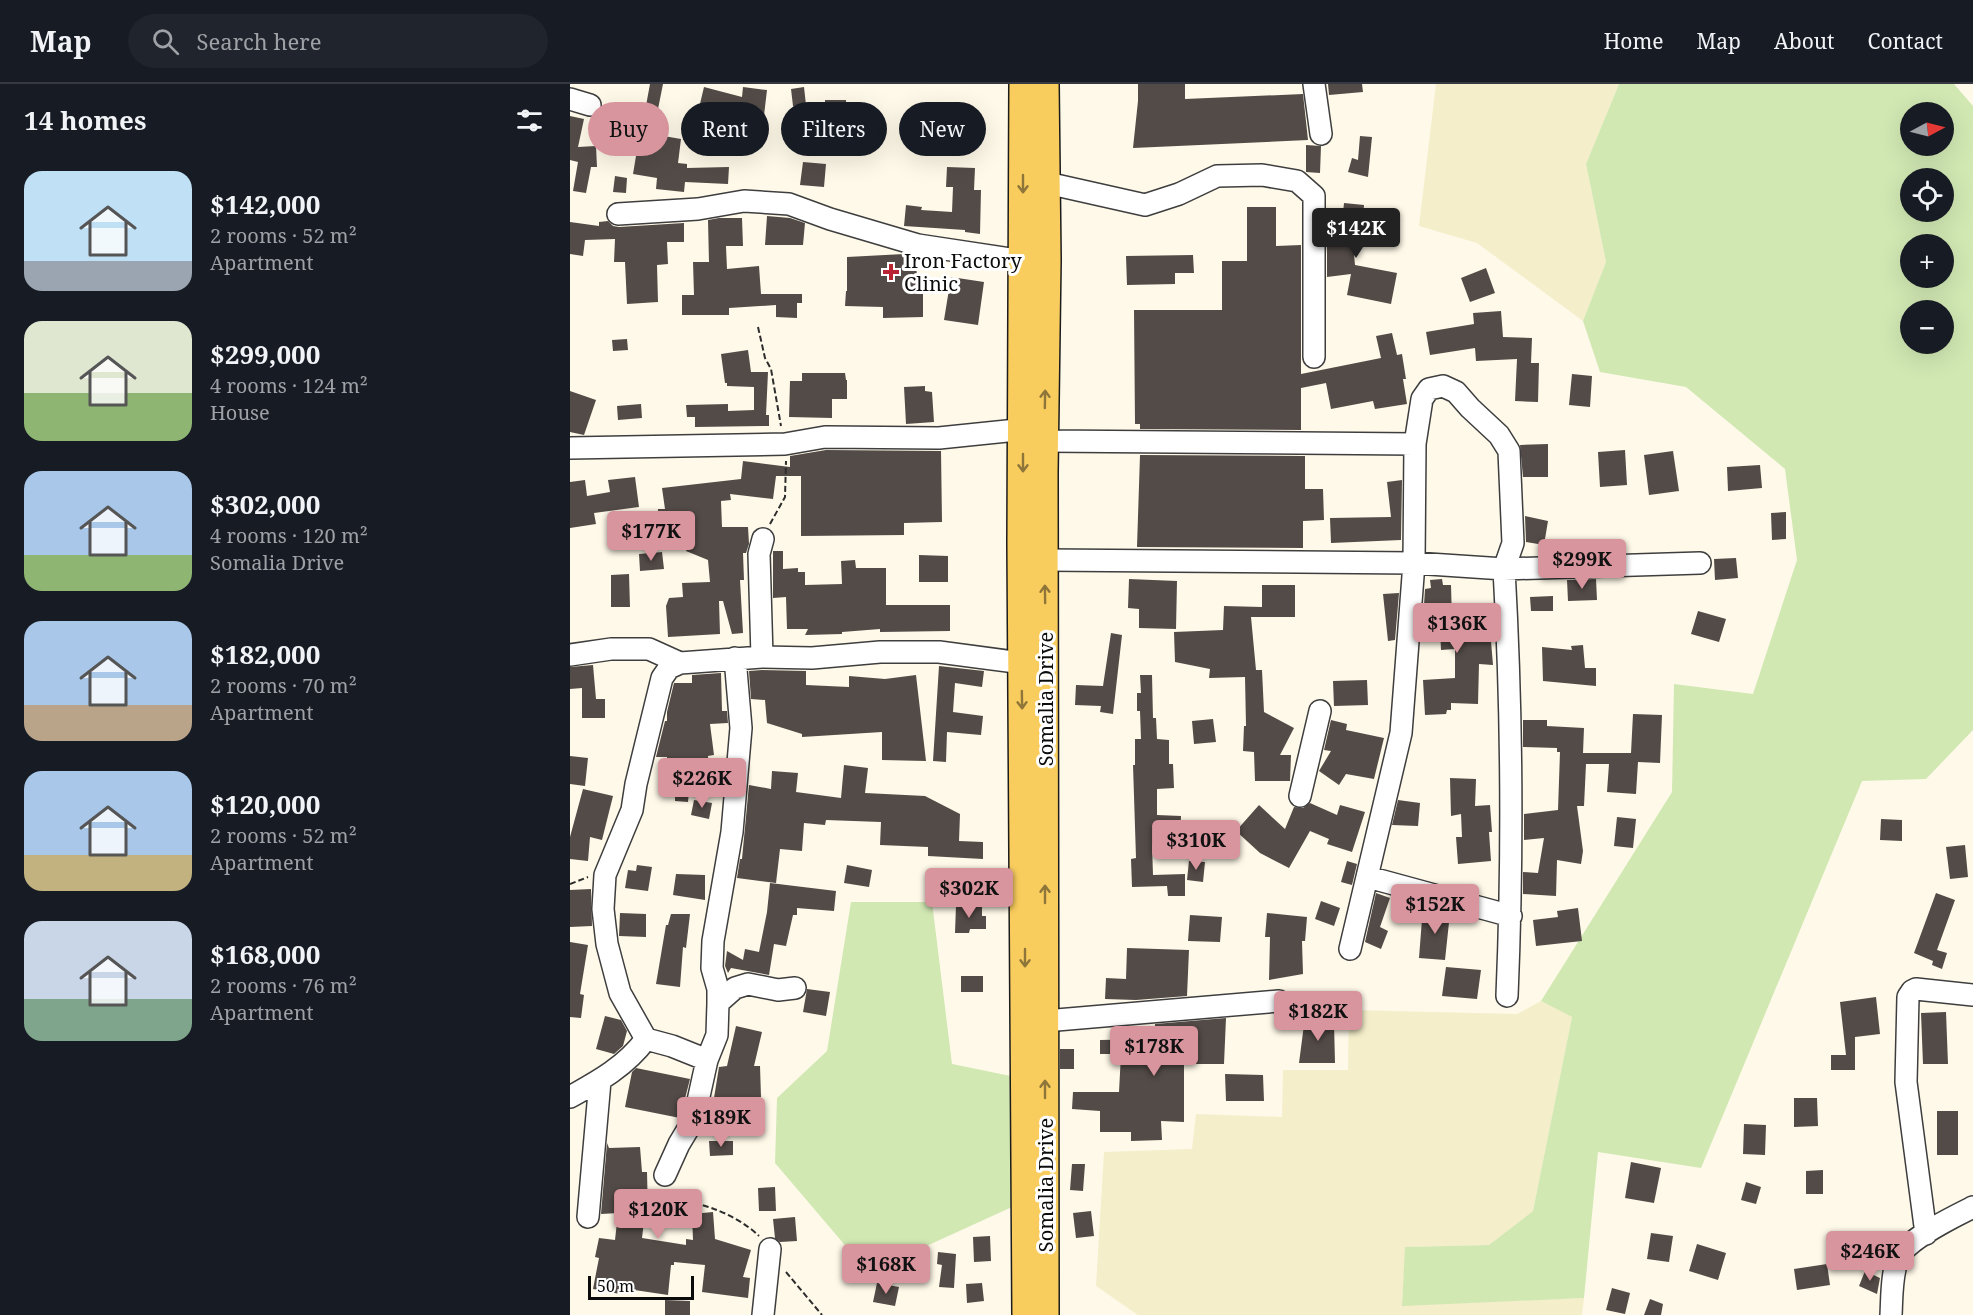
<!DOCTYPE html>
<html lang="en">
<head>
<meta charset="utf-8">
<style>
	body { margin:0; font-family:"Noto Serif",serif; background:#20242c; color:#f1f3f6; height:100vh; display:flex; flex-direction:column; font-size:22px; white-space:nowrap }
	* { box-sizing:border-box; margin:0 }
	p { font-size:20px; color:#9ea1a6 }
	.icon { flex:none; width:33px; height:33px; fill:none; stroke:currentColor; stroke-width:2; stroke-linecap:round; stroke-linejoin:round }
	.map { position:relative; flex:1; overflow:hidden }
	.details { display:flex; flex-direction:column; background:#171b24; width:570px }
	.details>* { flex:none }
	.top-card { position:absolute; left:18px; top:18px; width:570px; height:54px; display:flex; gap:12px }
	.needle { width:39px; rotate:83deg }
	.buttons { position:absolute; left:1330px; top:18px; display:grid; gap:12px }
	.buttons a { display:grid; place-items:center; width:54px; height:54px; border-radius:50%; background:#171b24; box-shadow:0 6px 24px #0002; font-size:30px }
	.scale { position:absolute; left:18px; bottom:15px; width:106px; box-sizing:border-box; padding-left:6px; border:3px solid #0b0b0b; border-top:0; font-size:16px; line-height:21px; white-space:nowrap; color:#0b0b0b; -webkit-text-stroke:4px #fff; paint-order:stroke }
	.price { position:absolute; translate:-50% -51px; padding:0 14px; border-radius:6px; background:#d8959e; color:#111; font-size:20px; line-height:39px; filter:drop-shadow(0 2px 3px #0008) }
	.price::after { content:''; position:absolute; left:50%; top:36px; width:18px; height:14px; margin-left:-9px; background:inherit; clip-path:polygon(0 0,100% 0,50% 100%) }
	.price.selected { background:#222; color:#fff }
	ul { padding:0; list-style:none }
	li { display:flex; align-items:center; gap:18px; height:150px; padding:0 24px }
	li span { display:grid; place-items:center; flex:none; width:168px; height:120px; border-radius:18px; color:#555 }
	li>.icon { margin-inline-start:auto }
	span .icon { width:72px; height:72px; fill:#fffc; stroke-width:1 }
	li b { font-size:26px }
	h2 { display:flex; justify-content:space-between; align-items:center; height:72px; padding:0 24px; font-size:26px }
	.tag { padding:0 21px; border-radius:27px; background:#171b24; box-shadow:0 6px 24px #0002; font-size:21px; line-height:54px }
	.tag.selected { background:#d8959e; color:#111 }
	header { display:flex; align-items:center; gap:36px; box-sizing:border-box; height:84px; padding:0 30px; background:#171b24; border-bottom:2px solid #363941 }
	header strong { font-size:28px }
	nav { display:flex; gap:33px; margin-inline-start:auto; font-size:21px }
	.search { width:420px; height:54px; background:#20242c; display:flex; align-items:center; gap:15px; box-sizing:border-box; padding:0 21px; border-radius:33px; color:#9ea1a6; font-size:22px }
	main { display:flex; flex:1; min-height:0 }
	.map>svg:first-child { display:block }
	.farmland { fill:#f4eeca }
	.green { fill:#d1e8b3; fill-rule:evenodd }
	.building { fill:#534b47 }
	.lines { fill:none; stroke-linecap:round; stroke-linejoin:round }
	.minor-casing { stroke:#3e3e3e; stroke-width:24 }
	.major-casing { stroke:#1c1c1c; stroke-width:30 }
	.path { stroke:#2d2d2d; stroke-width:2; stroke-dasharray:6 3; stroke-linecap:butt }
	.minor { stroke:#fff; stroke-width:21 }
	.major { stroke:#f9cc5e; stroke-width:27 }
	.oneway { stroke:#8e7539 }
	.poi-dot { fill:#ba2332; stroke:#fff; stroke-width:2 }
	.labels { text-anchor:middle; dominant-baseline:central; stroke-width:6; stroke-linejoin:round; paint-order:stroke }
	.poi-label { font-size:20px; fill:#0b0b0b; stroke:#fff; text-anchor:start }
	.street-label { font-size:20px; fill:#0b0b0b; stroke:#fff }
</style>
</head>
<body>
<header>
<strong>Map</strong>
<div class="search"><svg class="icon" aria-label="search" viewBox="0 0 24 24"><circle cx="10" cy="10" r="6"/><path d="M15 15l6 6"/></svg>Search here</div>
<nav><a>Home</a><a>Map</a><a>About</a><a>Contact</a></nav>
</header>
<main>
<section class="details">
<h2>14 homes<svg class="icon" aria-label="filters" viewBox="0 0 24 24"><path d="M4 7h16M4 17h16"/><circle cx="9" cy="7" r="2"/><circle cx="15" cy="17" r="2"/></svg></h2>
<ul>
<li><span style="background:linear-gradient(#bfe0f5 75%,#9aa5b1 0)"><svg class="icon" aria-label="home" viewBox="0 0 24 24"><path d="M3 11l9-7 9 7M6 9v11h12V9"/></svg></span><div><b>$142,000</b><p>2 rooms · 52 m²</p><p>Apartment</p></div></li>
<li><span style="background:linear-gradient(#dfe7d0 60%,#8fb573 0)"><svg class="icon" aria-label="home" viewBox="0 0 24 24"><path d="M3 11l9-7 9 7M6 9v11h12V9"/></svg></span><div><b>$299,000</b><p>4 rooms · 124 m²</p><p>House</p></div></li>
<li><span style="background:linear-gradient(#a9c7e8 70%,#8fb573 0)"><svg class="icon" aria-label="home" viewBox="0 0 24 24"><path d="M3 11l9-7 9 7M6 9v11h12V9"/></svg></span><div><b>$302,000</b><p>4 rooms · 120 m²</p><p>Somalia Drive</p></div></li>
<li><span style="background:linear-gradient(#a9c7e8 70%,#b9a48a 0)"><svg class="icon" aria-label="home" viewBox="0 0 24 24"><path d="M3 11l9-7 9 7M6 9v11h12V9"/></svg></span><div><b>$182,000</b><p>2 rooms · 70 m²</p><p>Apartment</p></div></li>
<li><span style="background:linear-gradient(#a9c7e8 70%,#c2b280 0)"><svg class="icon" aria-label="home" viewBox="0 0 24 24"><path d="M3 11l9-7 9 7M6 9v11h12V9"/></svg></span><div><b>$120,000</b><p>2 rooms · 52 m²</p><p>Apartment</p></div></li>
<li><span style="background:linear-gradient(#c9d6e8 65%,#7fa58c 0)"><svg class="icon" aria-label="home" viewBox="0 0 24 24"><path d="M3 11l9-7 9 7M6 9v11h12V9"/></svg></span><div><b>$168,000</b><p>2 rooms · 76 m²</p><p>Apartment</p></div></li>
</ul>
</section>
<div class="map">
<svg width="1403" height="1231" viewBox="0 0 1403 1231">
	<rect width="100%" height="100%" fill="#fff9e9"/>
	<path class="farmland" d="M866,0H1049L1016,80L1036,178L1013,237L907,159L849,142Z
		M971,917L1002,933L963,1127L919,1161L836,1163L832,1221L1014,1214L1012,1231H568L526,1202L534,1068L622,1065L626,1030L712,1033L713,986H778L779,926L947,930Z"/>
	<path class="green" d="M1049,0H1384L1403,22V646L1356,695L1292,697L1131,1084L1028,1068L1014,1214L832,1222L835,1163L919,1161L963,1127L1002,933L971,917L1102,708L1104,600L1183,610L1227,476L1215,385L1116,303L1030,288L1013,237L1036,178L1016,80ZM1341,28H1374V62H1341ZM1341,94H1374V128H1341ZM1341,160H1374V194H1341ZM1341,226H1374V260H1341Z
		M281,818H362L382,980L456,995L455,1117L339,1170L279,1166L205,1079L207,1014L257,967Z"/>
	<path class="building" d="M80,0H93L87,30L75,27Z
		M568,0H615V15L733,10L738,56L563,64L568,17Z
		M758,0H792L793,8L759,11Z
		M134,3L172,13L173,3L197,6L193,40L158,36L152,55L118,45L142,42L118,37L122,23L129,24Z
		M234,3L236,21L223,22L221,5Z
		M255,16H276L277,34H255Z
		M0,32L14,35L8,63L26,62L27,83H21L16,109L3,107L8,78L0,76Z
		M83,46L82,50L111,55L108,79L117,80V84L159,83L158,100L115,98L114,108L86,105L87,94L63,90L67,66L59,67L58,48Z
		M790,52L802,53L798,93L778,88L782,74L788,76Z
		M736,61L751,62L750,89L736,88Z
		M233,78L256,80L254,103L230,101Z
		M377,83L405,84L404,106H411L410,150L395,148V146L334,142L336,121L352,123L351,126L382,128L383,103H376Z
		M45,92L57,94L56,109L43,108Z
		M774,119L794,121L792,151L782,150L785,181L827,189L821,220L777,211L781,190L757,193V139L772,140Z
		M677,123H706V162L731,161V290L811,274L806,252L822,249L827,271L832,270L836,295H833L837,320L805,325L803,317L761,325L756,299L731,304V346L570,345V340H565L564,226H652V177H677Z
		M197,132L220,134L235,139L233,161H195Z
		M149,134H172L173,162H156L157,185L189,182L191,210H232V219H227V234L206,233V221L159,224V231H112V211H124L123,178H139L138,136Z
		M38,137L43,142L49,143L114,139V158H97L98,180L87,181L88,218L57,220L55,178H44L45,155L15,156L13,172L0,170V138L29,142V138Z
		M334,170L336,180H346L348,204H353V233L313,234V223L275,222L276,207H277V173Z
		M623,171L624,189H605V200L557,201L556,172Z
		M916,184L925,209L900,218L891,194Z
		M381,193L414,198L408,241L374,236Z
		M931,227L933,253L962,254L961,279H969L968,318L945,317L947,275L906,277L905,264L860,271L856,248L904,240L903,229Z
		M57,255L58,266L43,267L42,256Z
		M178,266L181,288H198L196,331H199V342L125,343V333H117L116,321L158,320V327L184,326V303L157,302V299H155L151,270Z
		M232,289H275L276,296H277V315H262V334L219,333L220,297H232Z
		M1002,290L1022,292L1020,323L999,321Z
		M355,302V307L362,308L364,338L336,340L334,303Z
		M0,307L26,316L14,351L0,348Z
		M71,320L72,334L48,336L47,322Z
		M978,360V393H953L950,361Z
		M256,366L371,367L372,438L334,439V451L231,452V392H206L203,415L160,410L161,416L151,417L152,443H178L179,460L176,469H173L174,496H170L173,549L162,550L153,517H149L150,550L98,553L96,522L99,514L113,513L112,499L140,498L138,476L116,467L125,442L87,440L88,425H95L92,404L171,395L173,377L220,383V372Z
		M1055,366L1057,401L1030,403L1028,368Z
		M1103,367L1109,407L1079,411L1074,371Z
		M570,371L735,372V405H753L754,436L733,437V464L567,463Z
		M1190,381L1192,404L1158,407L1157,383Z
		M65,393L69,423L24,429L26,440L0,444V398L15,396L17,412L40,408L38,396Z
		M832,396L831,456L761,459L760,434L821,433L817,398Z
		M1216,428V455L1202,456L1201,429Z
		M955,432L978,437L974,461L956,458Z
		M203,467H213V485L228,484V488H235V501L272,500L271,477L285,476L286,484H316V521H380V547L310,548V545L272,548V550L235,551L238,545H217L216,513L203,514Z
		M92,468L94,485L70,487L69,470Z
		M349,471L378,472V498H349Z
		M1166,474L1168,494L1145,496L1144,475Z
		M59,490L60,523H41V491Z
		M559,495L607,497L606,545L569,544V525L558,524Z
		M872,495L873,501H881L882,536L919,534L923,581L909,580L908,620L881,619V626H877L876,630L855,631L853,596L885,594V565L871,566L869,524H861L860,521H854L855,505L861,504L860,496Z
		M1026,495L1027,516L998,517L997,496Z
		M692,501H725V533H681L686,586H692L694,628L724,644L710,671H721L720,697H685L684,668L673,667L674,642H676L675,593L639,594L640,585L605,578L604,548L653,546L654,522L692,523Z
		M829,509L825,556L818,557L813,510Z
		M983,512V527H961L960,513Z
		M1128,527L1156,535L1149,558L1121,550Z
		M541,549L552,551L543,630L530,628L531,622L505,621L506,601L533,602Z
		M1013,561L1015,584H1026V602L973,597L972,563L1002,566L1001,562Z
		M23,581L26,615H35V634H12V604L0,605V583Z
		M369,582L414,587L412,603L385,599L383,628L413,632L411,651L377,648L376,678L363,677Z
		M192,586L236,587V601L279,603V592L315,595L346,591L356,677L312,676V648L232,653V650L197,639L195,616L181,615L179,587Z
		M151,589L152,627H157L158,639L140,640L144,671L138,672L139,694L120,696L118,718L105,717V706L94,705L97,673H86L95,637H97V628L104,599H122V591Z
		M570,591H582L583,634H586L587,655L599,656V680H603L604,704L587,705V731L611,732L610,757L588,756V761H582L583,791L615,790V812H598L597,802L562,803L561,775L566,774L563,681H565V655H571L570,627H567V609H571Z
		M797,596L798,621L764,622L763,597Z
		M1063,630L1092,631L1090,679L1068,678L1066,710L1037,708L1039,680H1016L1014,722H1007L1013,767L1011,780L987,776L986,812L953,810V788L968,789L974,754L954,756V730L988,726L990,668H987V664L953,663V636H977V642L1014,644L1013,669H1061Z
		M643,635L646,658L624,660L622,637Z
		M761,636L777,640L776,646L814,654L804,695L776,690L769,701L749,687L761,667L754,666Z
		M0,672L18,674L15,702L0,700Z
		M274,681L298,684L295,709L355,712L390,730L389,757L413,758V775L358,772V763L310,761L311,738L256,736L255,741L234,739L232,767L210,765L206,799L167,794L170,775H172L179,701L201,705L202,687L228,689L226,708L271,714Z
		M880,694L906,695L905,722L920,721L922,748H919L921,777L888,780L886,753H892L891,730L881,732Z
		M13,705L43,712L32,756L20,753L18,777L0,775V753Z
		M124,716L142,719L139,735L121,731Z
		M828,716L850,719L848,742L822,741Z
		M740,719L767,731L770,721L795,728L782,768L757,760L759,755L740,747L719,784L690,769L666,747L689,721L715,745L724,723L733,724Z
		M1047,733L1066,735L1063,764L1044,762Z
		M1311,735L1332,736V757L1310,756Z
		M1395,761L1398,793L1380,795L1376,763Z
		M619,777L635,778L633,798L617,796Z
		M777,777L787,780L782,801L771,798Z
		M67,781L82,783L78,807L55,804L58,786L66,787Z
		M277,781L302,786L299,803L274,799Z
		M106,790L135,791V816L103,811Z
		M200,799L266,807L264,827L227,824V831H223L216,862L204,860L199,891L161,884L158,889L155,882L157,867L173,876L175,865L189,868L197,828Z
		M21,805L22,842L0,843V806Z
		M806,809L820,814L810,843L818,847L811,865L795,858Z
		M1366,809L1385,816L1367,866L1377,869L1372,885L1362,881L1363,877L1344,869Z
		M751,817L770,824L764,842L745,835Z
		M386,821L412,822V832H416V845H400L399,849H385Z
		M860,823L880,829L875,876L849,874L852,835L860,836Z
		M1008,824L1012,857L966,862L963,836L988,833L987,827Z
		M50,829L76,830V853L49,852Z
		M697,829L737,833L735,857H732L733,890L699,896L700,853H695Z
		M101,830H120L116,864L113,863L110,903L86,900L96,841H98Z
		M620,831L652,833L650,858L618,857Z
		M0,858L18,861L10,910L14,911L11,934L0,933Z
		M557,864L619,866L617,912L566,916L535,915L536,894L556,895Z
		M876,883L911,886L907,915L872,912Z
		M391,892H413V908H391Z
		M237,905L260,908L256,932L233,928Z
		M1306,913L1310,950L1285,953V986H1261V971H1276L1270,918Z
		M1376,928L1378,980H1353L1351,929Z
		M35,932L51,936L57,947L53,962L44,970L26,965Z
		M735,933L764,939L765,979H729Z
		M656,934L654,980H614V1038L591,1037L592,1056L561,1057V1048H530V1027L502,1025L503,1008H549L551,970H530V956L585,955V940Z
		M166,942L192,948L184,982H190L191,1013L144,1014L149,983L157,982Z
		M490,965H504V985H490Z
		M66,984L120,995L110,1034L55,1023L62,988Z
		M655,990L693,991L694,1017H656Z
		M1224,1014H1247L1248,1042L1224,1043Z
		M1367,1027H1388V1071H1367Z
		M1174,1040L1196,1041L1195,1071L1173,1070Z
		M139,1057H163V1071L140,1072Z
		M37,1059L39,1064L70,1063L72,1088H77L78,1129H75L72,1154L116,1161V1155L123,1156L122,1130L143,1128L145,1155L181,1166L173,1193L180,1194L178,1214L132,1208L135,1181L104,1178V1181H101L98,1211L51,1204L50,1210L23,1205L29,1174L25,1173L29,1154L45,1156L48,1129L31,1130Z
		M1061,1078L1091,1084L1084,1119L1055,1114Z
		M502,1080H515L513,1107L500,1106Z
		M1253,1086V1110H1236V1087Z
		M1176,1098L1191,1103L1186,1120L1171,1116Z
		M205,1103L206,1127H189L188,1104Z
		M521,1127L524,1152L506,1154L503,1129Z
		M225,1133L227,1157L210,1158L205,1154L203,1135Z
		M1081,1149L1103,1152L1099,1178L1077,1175Z
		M420,1152L421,1177L404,1178L403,1153Z
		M1127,1160L1156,1169L1148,1196L1119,1187Z
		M1282,1160L1310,1170L1306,1184L1278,1174Z
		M368,1168L386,1170L384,1204L369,1203L372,1181L367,1180Z
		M1257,1180L1260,1201L1227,1206L1224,1185Z
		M1295,1187L1310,1194L1307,1210L1289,1202Z
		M307,1199L329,1203L325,1222L303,1218Z
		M412,1199L414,1217L397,1219L396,1200Z
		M1042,1204L1060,1209L1055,1230L1036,1226Z
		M1080,1215L1093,1220L1091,1231H1074Z
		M95,1216L120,1217V1231H95Z"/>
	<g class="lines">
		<defs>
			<path id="minor" d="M744,0L751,50
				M0,15L20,21
				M477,99L575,121L609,110L647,92L692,91L727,97L744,112V273
				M48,130L128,125L174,117L219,120L260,135L348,161L454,177
				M475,357L845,360
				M0,364L215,360L255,353L369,354L466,344
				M475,476L844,479L934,485L1130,479
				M0,571L41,565H79L110,579
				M192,573L189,470L193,455
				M730,712L750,627
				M798,793L941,832
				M780,865L831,649L844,479L845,360L852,315L859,305L873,302L886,308L900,324L929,351L939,367L943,459L934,485C942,627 943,770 937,912
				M148,919V905L142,884L143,857L162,748L171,644L165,574
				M475,937L709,917
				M137,976L147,951L148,919L165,904L178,900L208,906L225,904
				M0,1013C29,997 56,982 76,955
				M95,1091L109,1060L124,1035L137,976L102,962L76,955L50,909L37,860L33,825L35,791L62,726L66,700L92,594L99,584L110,579L192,573L242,574L310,568H369L452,579
				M18,1133L30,997
				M1356,1150L1336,998L1338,913L1342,907L1346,905L1403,911
				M193,1231L200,1165
				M1321,1231C1322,1214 1321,1181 1332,1168C1346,1151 1383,1133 1403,1123"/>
			<path id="major" d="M453,0L451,459L456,1231
				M475,1231L474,388L477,176L475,0"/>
		</defs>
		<use href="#minor" class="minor-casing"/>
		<use href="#major" class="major-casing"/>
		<path class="path" d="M188,243L195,274L201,285L211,342
			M200,440L215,413L216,377
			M0,800L18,793
			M100,1107C109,1116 132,1120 144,1125C159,1130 178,1141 189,1152
			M216,1188L252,1231"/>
		<use href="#minor" class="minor"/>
		<use href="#major" class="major"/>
	</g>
	<defs><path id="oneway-shaft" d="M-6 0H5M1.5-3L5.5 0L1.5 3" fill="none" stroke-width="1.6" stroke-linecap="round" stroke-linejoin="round" transform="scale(1.5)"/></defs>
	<g class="oneway">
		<use href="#oneway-shaft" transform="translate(453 100) rotate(90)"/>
		<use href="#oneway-shaft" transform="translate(475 315) rotate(-89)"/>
		<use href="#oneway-shaft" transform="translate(453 379) rotate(90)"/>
		<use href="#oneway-shaft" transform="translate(475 510) rotate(-91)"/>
		<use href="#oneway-shaft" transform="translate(452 616) rotate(89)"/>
		<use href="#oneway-shaft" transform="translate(475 810) rotate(-90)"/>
		<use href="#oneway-shaft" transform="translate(455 874) rotate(90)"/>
		<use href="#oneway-shaft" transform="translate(475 1005) rotate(-90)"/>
	</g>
	<path class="poi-dot" d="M318 179h6v6h6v6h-6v6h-6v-6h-6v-6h6z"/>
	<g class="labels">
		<g class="poi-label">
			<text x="334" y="176">Iron Factory<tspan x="334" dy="23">Clinic</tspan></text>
		</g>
		<g class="street-label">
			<text transform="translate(475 615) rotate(-90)">Somalia Drive</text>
			<text transform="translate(475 1101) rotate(-90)">Somalia Drive</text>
		</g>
	</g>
</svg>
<div class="buttons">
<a><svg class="needle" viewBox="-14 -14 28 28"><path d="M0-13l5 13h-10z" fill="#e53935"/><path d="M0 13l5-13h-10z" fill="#9ea1a6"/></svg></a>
<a><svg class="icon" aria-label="locate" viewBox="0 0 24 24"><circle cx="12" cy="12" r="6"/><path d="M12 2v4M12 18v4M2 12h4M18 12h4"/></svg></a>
<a>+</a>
<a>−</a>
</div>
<div class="scale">50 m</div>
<b class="price selected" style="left:786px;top:175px">$142K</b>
<b class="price" style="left:81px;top:478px">$177K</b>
<b class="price" style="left:1012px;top:506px">$299K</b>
<b class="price" style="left:887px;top:570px">$136K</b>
<b class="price" style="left:132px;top:725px">$226K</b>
<b class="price" style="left:626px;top:787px">$310K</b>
<b class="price" style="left:399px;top:835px">$302K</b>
<b class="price" style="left:865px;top:851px">$152K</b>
<b class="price" style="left:748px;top:958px">$182K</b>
<b class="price" style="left:584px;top:993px">$178K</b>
<b class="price" style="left:151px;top:1064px">$189K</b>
<b class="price" style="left:88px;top:1156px">$120K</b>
<b class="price" style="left:1300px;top:1198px">$246K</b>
<b class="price" style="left:316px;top:1211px">$168K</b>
<div class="top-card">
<a class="tag selected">Buy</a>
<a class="tag">Rent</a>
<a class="tag">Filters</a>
<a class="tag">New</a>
</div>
</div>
</main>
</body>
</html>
